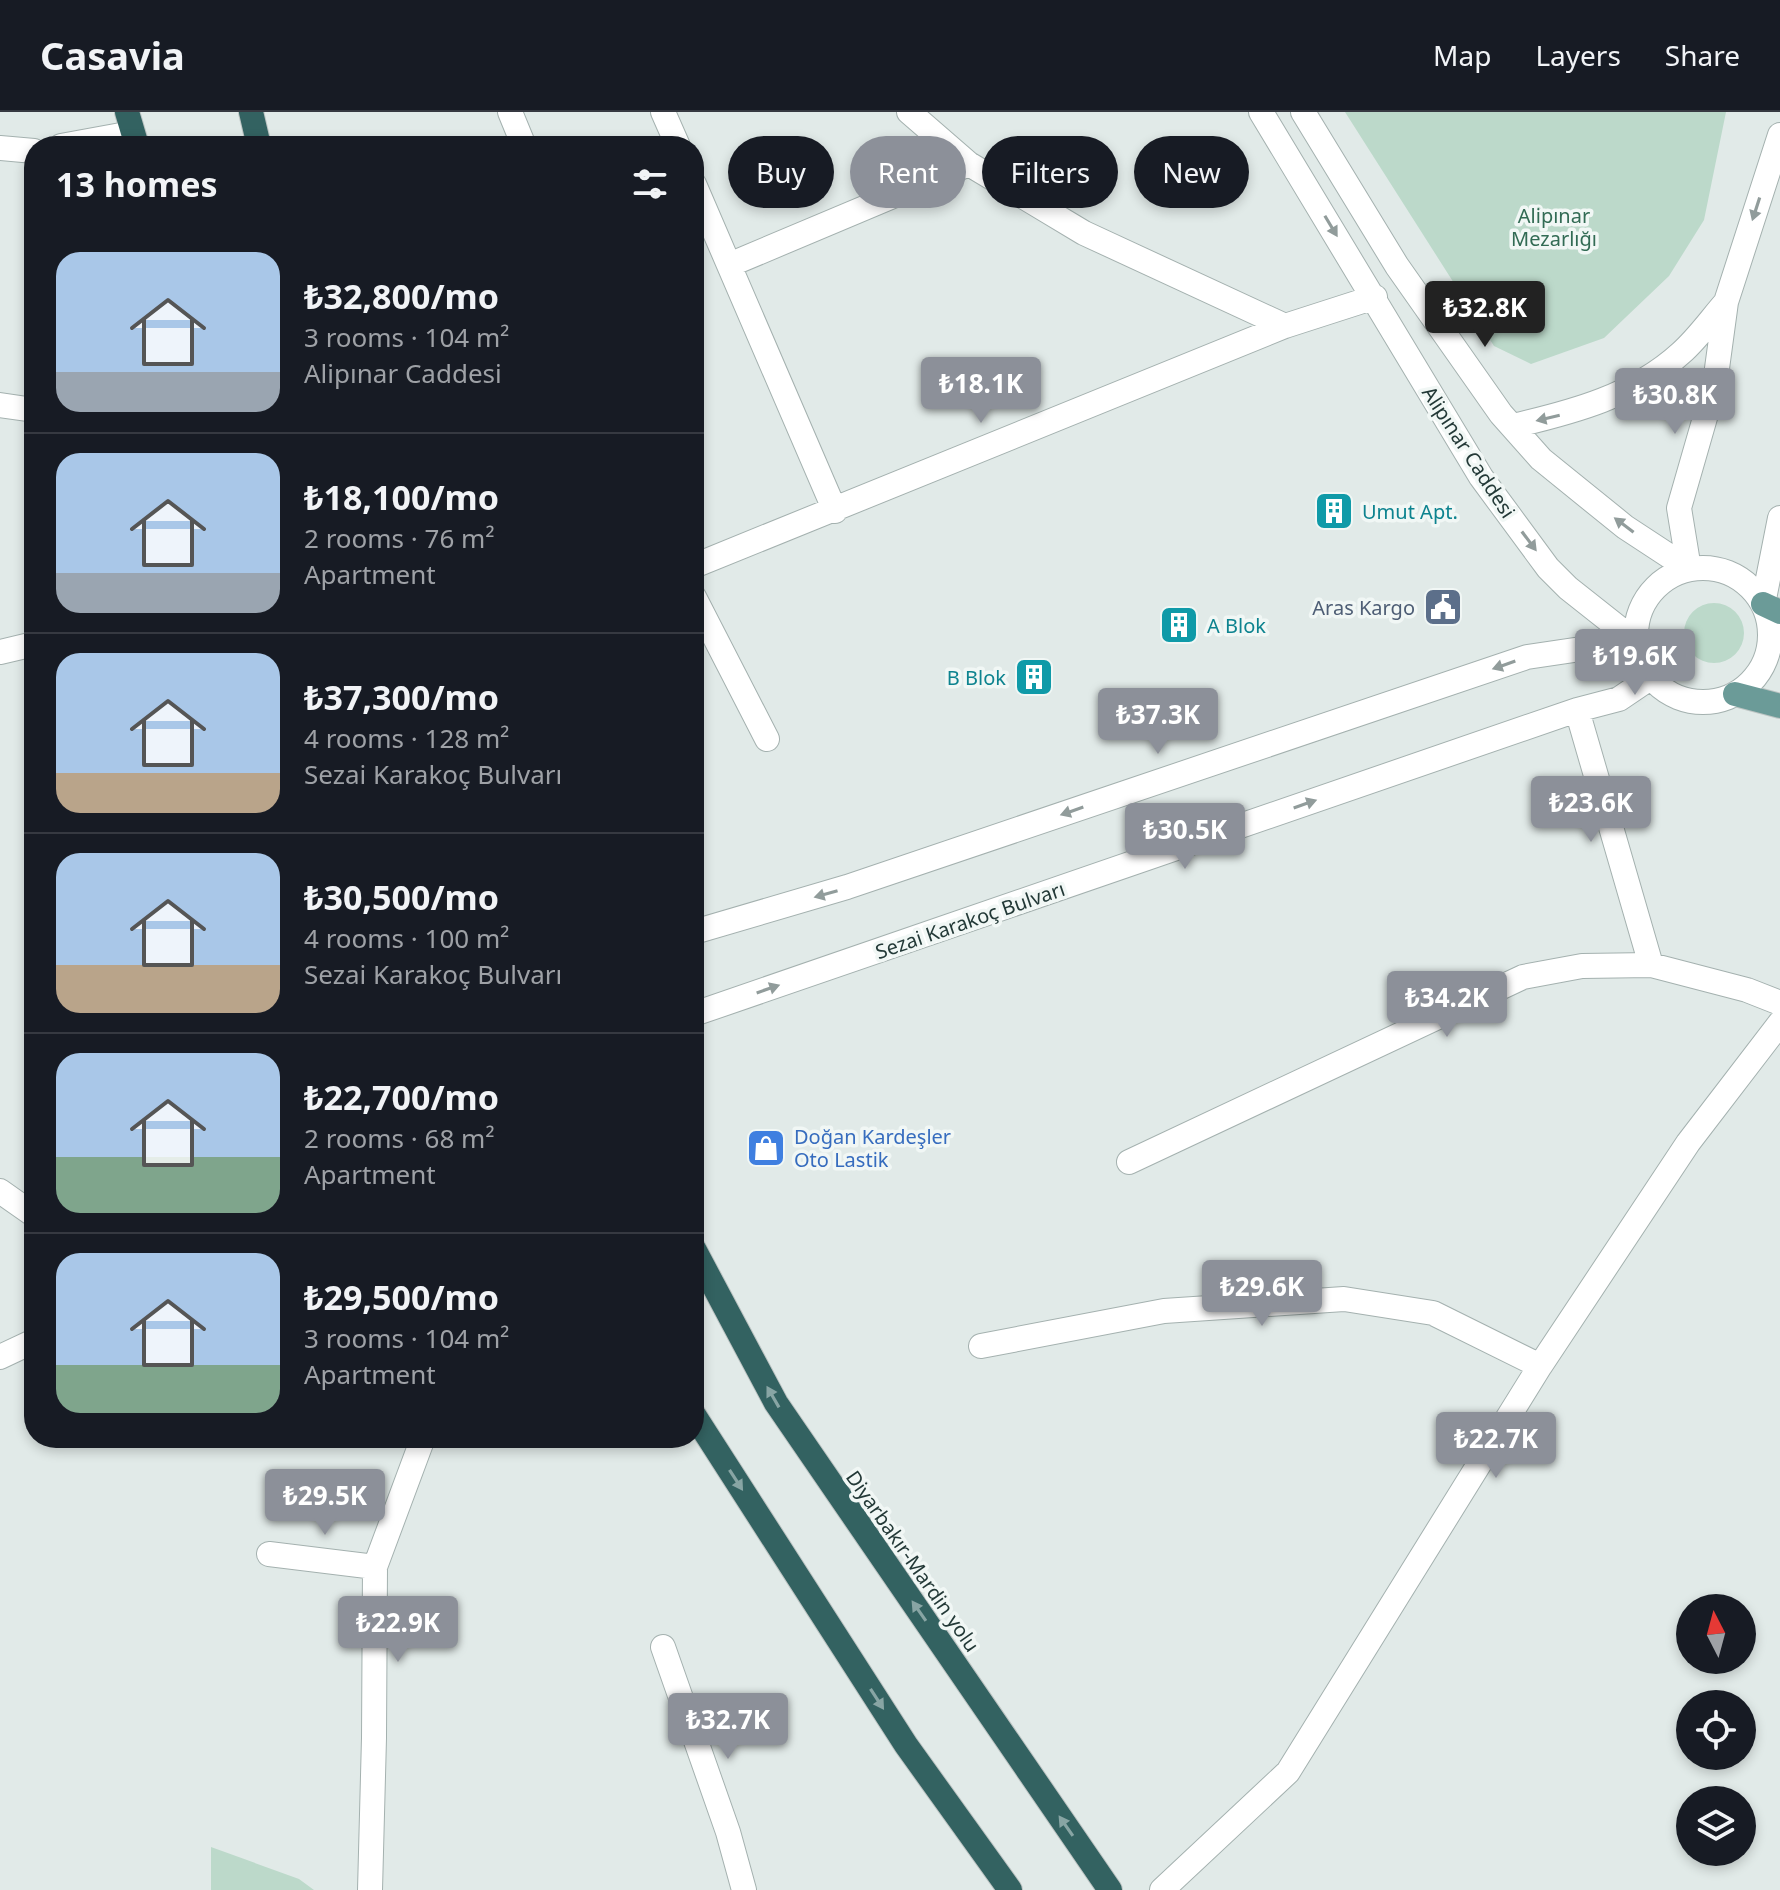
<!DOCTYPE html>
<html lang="en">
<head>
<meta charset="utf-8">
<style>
	body { margin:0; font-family:"Noto Sans",sans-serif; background:#242831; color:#f1f3f6; height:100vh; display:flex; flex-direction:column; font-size:30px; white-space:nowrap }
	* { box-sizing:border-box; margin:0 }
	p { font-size:26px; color:#9ea1a6 }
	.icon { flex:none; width:44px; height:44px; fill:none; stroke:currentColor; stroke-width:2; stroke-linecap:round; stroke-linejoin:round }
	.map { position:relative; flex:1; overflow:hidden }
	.drawer { position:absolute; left:24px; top:24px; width:680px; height:1312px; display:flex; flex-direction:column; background:#171b24; border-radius:32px; box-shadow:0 4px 12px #0003 }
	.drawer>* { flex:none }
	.top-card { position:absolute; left:728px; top:24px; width:760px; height:72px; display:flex; gap:16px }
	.needle { width:52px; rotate:354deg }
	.tools { position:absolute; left:1676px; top:1482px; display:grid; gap:16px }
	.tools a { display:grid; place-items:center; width:80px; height:80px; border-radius:50%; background:#171b24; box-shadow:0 4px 12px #0003; font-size:40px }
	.price { position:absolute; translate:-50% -68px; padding:0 18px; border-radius:8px; background:#8c9099; color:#fff; font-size:26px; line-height:52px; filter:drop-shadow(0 2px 4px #0008) }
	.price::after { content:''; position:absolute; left:50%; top:48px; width:24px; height:18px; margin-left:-12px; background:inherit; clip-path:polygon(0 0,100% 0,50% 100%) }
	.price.on { background:#222; color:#fff }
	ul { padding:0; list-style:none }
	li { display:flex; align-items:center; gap:24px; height:200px; padding:0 32px }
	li+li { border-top:2px solid #363941 }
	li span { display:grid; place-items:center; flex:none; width:224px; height:160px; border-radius:24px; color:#555 }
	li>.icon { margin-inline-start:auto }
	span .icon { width:96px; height:96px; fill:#fffc; stroke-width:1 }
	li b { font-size:34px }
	h2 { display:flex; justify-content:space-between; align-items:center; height:96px; padding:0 32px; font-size:34px }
	.tag { padding:0 28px; border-radius:36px; background:#171b24; box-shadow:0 4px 12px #0003; font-size:28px; line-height:72px }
	.tag.on { background:#8c9099; color:#fff }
	header { display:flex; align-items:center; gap:48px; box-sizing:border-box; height:112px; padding:0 40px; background:#171b24; border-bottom:2px solid #363941 }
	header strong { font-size:38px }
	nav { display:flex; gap:44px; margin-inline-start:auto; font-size:28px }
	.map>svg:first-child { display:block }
	.green { fill:#bcd9ca }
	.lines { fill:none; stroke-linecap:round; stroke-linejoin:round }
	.minor-casing { stroke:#a4b1af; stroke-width:26 }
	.major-casing { stroke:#bdc4c3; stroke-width:26 }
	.highway-casing { stroke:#bdc4c3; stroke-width:26 }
	.minor { stroke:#fff; stroke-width:24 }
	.major { stroke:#6b9b98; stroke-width:24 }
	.highway { stroke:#336261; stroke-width:24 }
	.oneway { fill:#919c9b }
	.oneway2 { fill:#88a5a4 }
	.labels { text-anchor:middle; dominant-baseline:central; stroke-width:7; stroke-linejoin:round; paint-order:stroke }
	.park-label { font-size:20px; fill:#326b54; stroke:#f1f7f5 }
	.street-label { font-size:20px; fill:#233937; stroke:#f1f7f5 }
	.culture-label { font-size:20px; fill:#0d838f; stroke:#f1f7f5; text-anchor:start }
	.service-label { font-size:20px; fill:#4e5e75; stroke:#f1f7f5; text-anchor:end }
	.shop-label { font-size:20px; fill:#366cbe; stroke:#f1f7f5; text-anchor:start }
</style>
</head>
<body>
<header>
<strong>Casavia</strong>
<nav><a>Map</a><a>Layers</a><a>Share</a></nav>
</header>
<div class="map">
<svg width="1780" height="1778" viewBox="0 0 1780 1778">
	<rect width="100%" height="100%" fill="#e1eae8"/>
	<path class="green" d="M1345,0H1726L1704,108L1669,164L1604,226L1531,252L1494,234Z
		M1684 521a30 30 0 1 1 60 0a30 30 0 1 1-60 0Z
		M211,1735L299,1767L314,1778H211Z"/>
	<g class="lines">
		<defs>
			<path id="minor" d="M510,0L524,34
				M663,0L678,34
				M909,0L969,52L1084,121L1285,214L1375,185
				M1261,0L1481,365L1548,456L1568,476L1635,529
				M1303,0L1397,154L1501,302L1541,347L1625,415L1689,457
				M61,34L132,21
				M0,36L34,39
				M694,72L835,399
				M729,153L969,52
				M0,293L34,298
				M1513,314C1573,300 1634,284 1681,241C1698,226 1711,207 1726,190
				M694,454L1285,214
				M1636 523a67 67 0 1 1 134 0a67 67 0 1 1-134 0Z
				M1689,457L1679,396L1715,271L1726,190L1780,23
				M694,485L767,627
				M1763,492L1780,406
				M0,540L34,532
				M1577,598L1651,853
				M694,820L847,775L1527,545L1635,529
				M694,902L1577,598L1619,587L1650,566
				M1129,1050L1523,865L1582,854L1651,853L1747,878L1780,891
				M0,1079L34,1103
				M981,1234L1164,1199L1344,1187L1433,1201L1540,1254
				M0,1245L34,1229
				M269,1442L375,1455
				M663,1535L728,1720L744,1778
				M370,1778L374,1626L375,1455L423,1326
				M1162,1778L1288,1660L1540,1254L1688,1031L1780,911"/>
			<path id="major" d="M1763,492L1780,500
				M1735,582L1780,594"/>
			<path id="highway" d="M127,0L137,34
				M251,0L259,34
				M694,1137L776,1291L1110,1778
				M694,1303L906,1633L1010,1778"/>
		</defs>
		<use href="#minor" class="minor-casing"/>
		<use href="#major" class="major-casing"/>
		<use href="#highway" class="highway-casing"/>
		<use href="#minor" class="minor"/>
		<use href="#major" class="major"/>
		<use href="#highway" class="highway"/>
	</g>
	<defs><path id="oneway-solid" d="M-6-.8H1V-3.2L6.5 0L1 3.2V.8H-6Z" transform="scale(2)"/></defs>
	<g class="oneway">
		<use href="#oneway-solid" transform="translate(1756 97) rotate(108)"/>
		<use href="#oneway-solid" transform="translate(1331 114) rotate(59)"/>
		<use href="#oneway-solid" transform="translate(1548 306) rotate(167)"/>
		<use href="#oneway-solid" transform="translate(1624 413) rotate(-143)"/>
		<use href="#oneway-solid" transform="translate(1529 429) rotate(53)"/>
		<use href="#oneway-solid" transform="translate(1504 553) rotate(161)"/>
		<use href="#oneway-solid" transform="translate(1305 692) rotate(-19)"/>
		<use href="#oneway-solid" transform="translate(1072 699) rotate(161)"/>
		<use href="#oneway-solid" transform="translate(826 782) rotate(164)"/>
		<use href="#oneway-solid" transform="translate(768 877) rotate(-19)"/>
	</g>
	<g class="oneway2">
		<use href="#oneway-solid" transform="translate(773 1285) rotate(-120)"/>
		<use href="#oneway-solid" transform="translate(736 1368) rotate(57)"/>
		<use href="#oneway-solid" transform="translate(919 1499) rotate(-125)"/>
		<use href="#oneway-solid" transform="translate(877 1587) rotate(57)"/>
		<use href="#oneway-solid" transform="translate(1066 1714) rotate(-125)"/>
	</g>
	<defs>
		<symbol id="building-square" viewBox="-11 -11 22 22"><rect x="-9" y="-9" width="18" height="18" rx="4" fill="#0f9aa8" stroke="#f1f7f5"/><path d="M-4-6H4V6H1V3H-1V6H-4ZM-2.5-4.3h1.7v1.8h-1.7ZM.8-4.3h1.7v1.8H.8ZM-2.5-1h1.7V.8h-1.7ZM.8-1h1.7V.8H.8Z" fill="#fff"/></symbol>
		<symbol id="civic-square" viewBox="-11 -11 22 22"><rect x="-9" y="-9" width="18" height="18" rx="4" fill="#5c6f8a" stroke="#f1f7f5"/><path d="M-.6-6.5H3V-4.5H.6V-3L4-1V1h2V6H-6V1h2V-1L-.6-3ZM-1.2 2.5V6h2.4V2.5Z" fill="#fff"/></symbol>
		<symbol id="shop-square" viewBox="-11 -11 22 22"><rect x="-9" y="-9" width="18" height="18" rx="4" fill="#3f7fe0" stroke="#f1f7f5"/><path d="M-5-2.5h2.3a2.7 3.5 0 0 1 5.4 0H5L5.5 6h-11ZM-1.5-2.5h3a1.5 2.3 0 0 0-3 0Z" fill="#fff"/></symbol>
	</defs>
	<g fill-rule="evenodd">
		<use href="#building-square" x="1312" y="377" width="44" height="44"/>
		<use href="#civic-square" x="1421" y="473" width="44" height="44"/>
		<use href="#building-square" x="1157" y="491" width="44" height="44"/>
		<use href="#building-square" x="1012" y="543" width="44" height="44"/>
		<use href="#shop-square" x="744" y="1014" width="44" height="44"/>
	</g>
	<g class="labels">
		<g class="park-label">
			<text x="1554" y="103">Alipınar<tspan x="1554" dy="23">Mezarlığı</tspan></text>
		</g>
		<g class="street-label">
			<text transform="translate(1469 340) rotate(57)">Alipınar Caddesi</text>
			<text transform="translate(970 808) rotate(-19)">Sezai Karakoç Bulvarı</text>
			<text transform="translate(913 1449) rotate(55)">Diyarbakır-Mardin yolu</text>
		</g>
		<g class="culture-label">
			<text x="1362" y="399">Umut Apt.</text>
			<text x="1207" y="513">A Blok</text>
			<text x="1006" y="565" text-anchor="end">B Blok</text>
		</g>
		<g class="service-label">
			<text x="1415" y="495">Aras Kargo</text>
		</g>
		<g class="shop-label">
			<text x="794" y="1024">Doğan Kardeşler<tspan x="794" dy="23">Oto Lastik</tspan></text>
		</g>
	</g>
</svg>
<div class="tools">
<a><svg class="needle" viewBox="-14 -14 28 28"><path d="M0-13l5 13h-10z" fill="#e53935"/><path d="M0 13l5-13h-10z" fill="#9ea1a6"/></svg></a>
<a><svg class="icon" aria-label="locate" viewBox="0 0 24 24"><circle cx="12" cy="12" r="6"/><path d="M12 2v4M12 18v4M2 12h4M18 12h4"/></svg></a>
<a><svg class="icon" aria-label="layers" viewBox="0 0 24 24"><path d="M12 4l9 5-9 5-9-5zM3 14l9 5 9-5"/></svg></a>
</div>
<b class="price on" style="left:1485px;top:237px">₺32.8K</b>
<b class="price" style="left:981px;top:313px">₺18.1K</b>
<b class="price" style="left:1675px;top:324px">₺30.8K</b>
<b class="price" style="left:1635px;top:585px">₺19.6K</b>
<b class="price" style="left:1158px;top:644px">₺37.3K</b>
<b class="price" style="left:1591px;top:732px">₺23.6K</b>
<b class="price" style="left:1185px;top:759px">₺30.5K</b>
<b class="price" style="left:1447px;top:927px">₺34.2K</b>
<b class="price" style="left:1262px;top:1216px">₺29.6K</b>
<b class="price" style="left:1496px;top:1368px">₺22.7K</b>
<b class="price" style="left:325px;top:1425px">₺29.5K</b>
<b class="price" style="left:398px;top:1552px">₺22.9K</b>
<b class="price" style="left:728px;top:1649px">₺32.7K</b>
<div class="top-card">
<a class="tag">Buy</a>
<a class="tag on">Rent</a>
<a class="tag">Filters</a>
<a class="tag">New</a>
</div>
<section class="drawer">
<h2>13 homes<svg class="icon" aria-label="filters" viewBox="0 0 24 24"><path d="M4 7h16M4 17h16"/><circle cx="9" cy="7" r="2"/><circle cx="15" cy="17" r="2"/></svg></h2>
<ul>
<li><span style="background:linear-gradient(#a9c7e8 75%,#9aa5b1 0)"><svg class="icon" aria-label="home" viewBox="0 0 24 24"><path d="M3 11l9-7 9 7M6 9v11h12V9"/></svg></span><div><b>₺32,800/mo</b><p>3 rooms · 104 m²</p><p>Alipınar Caddesi</p></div></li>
<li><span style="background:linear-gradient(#a9c7e8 75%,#9aa5b1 0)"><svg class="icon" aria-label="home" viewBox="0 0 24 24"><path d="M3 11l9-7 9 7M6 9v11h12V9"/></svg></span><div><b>₺18,100/mo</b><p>2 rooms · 76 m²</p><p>Apartment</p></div></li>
<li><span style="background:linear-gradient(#a9c7e8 75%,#b9a48a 0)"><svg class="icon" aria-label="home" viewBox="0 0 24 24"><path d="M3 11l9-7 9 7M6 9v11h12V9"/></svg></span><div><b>₺37,300/mo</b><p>4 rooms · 128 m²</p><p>Sezai Karakoç Bulvarı</p></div></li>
<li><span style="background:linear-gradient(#a9c7e8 70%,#b9a48a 0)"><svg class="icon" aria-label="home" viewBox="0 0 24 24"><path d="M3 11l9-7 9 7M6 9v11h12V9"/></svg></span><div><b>₺30,500/mo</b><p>4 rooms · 100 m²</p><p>Sezai Karakoç Bulvarı</p></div></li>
<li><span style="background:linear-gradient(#a9c7e8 65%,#7fa58c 0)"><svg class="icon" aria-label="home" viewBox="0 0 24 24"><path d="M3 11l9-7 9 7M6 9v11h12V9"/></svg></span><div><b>₺22,700/mo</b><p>2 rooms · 68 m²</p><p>Apartment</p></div></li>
<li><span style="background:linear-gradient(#a9c7e8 70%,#7fa58c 0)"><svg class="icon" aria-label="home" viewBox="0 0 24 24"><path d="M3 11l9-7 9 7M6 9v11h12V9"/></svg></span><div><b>₺29,500/mo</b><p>3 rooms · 104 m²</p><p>Apartment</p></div></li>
</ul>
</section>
</div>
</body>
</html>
